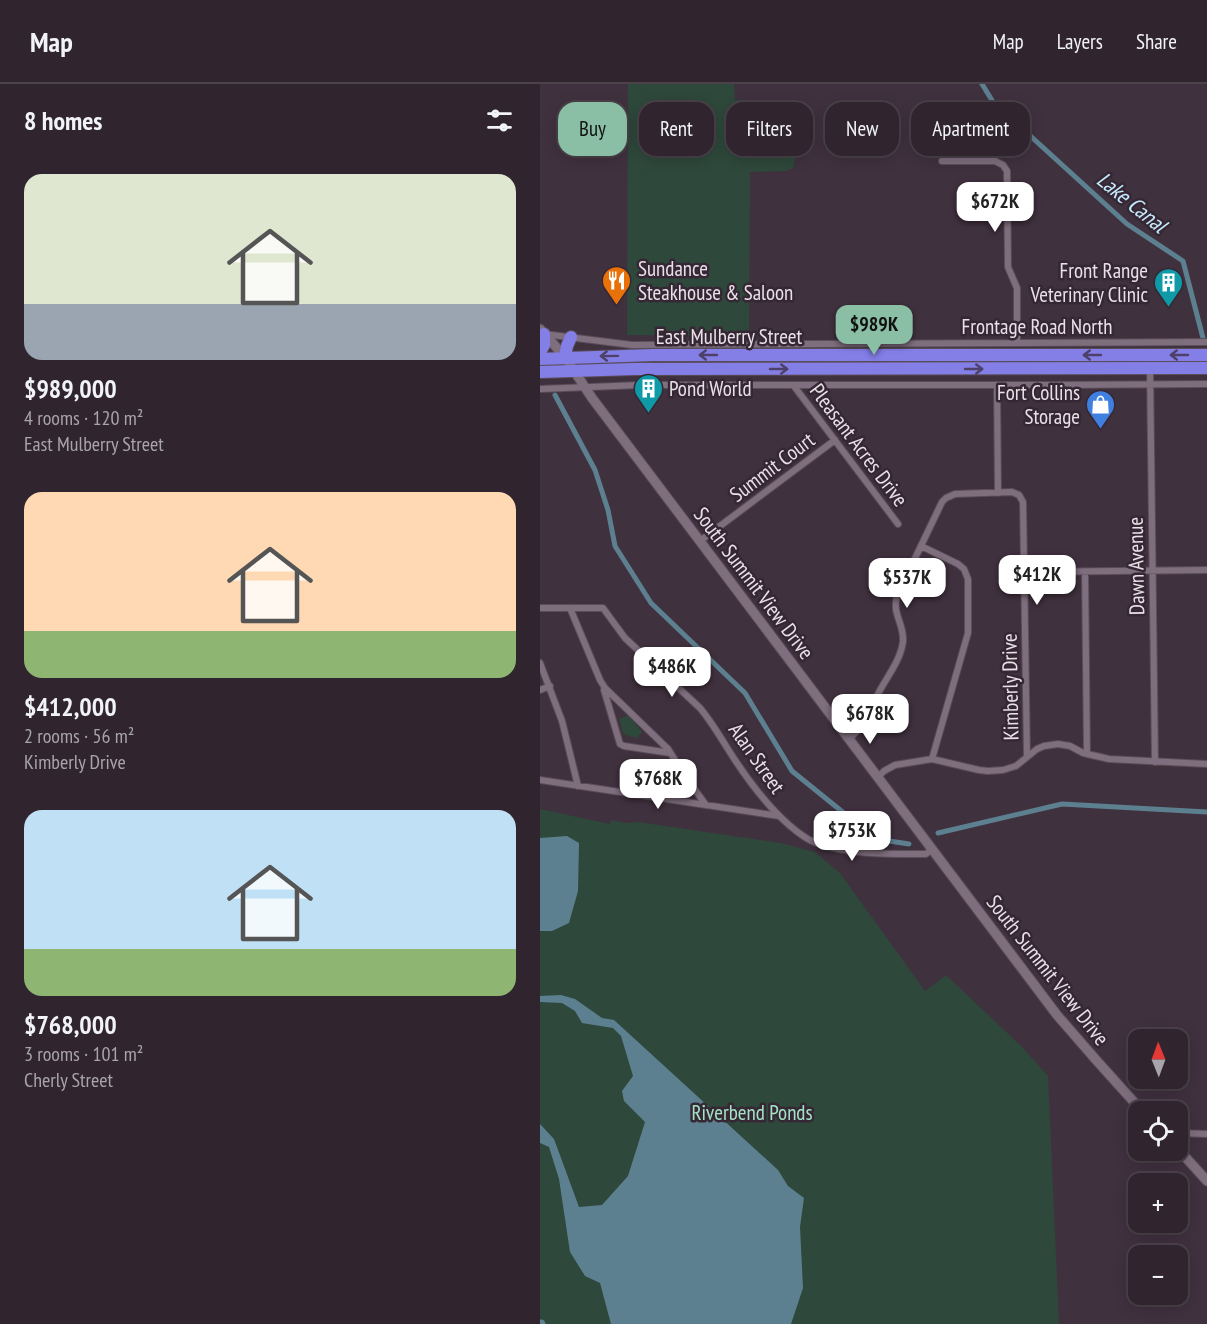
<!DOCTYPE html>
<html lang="en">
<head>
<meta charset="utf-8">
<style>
	body { margin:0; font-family:"PT Sans Narrow",sans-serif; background:#3c313a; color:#f1f3f6; height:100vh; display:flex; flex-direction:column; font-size:22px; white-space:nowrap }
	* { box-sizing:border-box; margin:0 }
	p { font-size:20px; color:#a8a5aa }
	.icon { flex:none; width:33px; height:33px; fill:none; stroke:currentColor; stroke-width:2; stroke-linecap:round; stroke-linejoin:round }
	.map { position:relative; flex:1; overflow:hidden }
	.sheet { display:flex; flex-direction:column; background:#30252e; width:540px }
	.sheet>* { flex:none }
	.guide { position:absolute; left:18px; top:18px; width:558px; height:54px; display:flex; gap:12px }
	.needle { width:39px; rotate:359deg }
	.fabs { position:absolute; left:588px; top:945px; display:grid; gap:12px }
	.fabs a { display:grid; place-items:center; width:60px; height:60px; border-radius:12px; background:#30252e; box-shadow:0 3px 15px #0003,0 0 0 2px #4b424a; font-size:30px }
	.price { position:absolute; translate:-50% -51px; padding:0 14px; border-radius:12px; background:#fff; color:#222; font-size:20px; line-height:39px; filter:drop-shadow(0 2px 3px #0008) }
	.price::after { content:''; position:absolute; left:50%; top:36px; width:18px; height:14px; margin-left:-9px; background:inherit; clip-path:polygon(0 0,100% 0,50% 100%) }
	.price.active { background:#8abfa5; color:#111 }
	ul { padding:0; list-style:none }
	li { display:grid; align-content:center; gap:12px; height:318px; padding:0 24px }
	li span { display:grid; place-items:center; height:186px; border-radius:18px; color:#555 }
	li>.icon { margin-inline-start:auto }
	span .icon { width:108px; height:108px; fill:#fffc; stroke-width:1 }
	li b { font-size:26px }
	h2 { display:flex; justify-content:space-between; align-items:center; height:72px; padding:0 24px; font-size:26px }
	.pill { padding:0 21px; border-radius:18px; background:#30252e; box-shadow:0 3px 15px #0003,0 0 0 2px #4b424a; font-size:21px; line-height:54px }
	.pill.active { background:#8abfa5; color:#111 }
	header { display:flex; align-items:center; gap:36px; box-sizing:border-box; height:84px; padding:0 30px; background:#30252e; border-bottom:2px solid #4b424a }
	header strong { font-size:28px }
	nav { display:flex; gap:33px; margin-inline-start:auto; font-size:21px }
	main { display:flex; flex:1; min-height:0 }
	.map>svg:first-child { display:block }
	.green { fill:#2e483b }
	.water { fill:#5d8091 }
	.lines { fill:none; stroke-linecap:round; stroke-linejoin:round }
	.canal { stroke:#5d8091; stroke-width:5 }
	.river { stroke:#5d8091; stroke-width:9 }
	.street-casing { stroke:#594d58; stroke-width:8 }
	.secondary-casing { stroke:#594d58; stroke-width:11 }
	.highway-casing { stroke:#594d58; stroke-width:14 }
	.street { stroke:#7f6e7e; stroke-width:6 }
	.secondary { stroke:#7f6e7e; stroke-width:9 }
	.highway { stroke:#847ee7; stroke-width:12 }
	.oneway { stroke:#4d416a }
	.labels { text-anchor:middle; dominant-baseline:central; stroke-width:5; stroke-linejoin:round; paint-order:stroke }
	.poi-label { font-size:21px; fill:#e9e0e8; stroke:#352734; text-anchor:start }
	.street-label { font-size:21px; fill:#e9e0e8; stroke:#352734 }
	.park-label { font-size:21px; fill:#a3e3c4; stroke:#352734 }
	.water-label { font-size:22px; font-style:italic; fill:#c5eafd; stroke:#352734 }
</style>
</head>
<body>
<header>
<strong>Map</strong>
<nav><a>Map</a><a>Layers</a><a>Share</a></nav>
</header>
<main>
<section class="sheet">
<h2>8 homes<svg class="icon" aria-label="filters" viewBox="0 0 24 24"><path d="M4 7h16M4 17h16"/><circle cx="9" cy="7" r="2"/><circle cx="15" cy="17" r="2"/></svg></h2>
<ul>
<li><span style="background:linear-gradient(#dfe7d0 70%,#9aa5b1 0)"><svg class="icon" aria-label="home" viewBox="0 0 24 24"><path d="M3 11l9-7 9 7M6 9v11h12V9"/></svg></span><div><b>$989,000</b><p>4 rooms · 120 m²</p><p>East Mulberry Street</p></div></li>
<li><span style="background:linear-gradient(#ffd9b3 75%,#8fb573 0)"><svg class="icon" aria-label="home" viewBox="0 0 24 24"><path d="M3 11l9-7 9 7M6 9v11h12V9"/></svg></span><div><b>$412,000</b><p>2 rooms · 56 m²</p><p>Kimberly Drive</p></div></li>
<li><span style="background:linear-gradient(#bfe0f5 75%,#8fb573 0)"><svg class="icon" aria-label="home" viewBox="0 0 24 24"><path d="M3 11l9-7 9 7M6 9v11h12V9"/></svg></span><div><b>$768,000</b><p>3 rooms · 101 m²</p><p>Cherly Street</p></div></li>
</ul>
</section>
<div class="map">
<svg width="667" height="1240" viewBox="0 0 667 1240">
	<rect width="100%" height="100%" fill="#40313e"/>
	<path class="green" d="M88,0H194L195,16H256L255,76L253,84L245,87L210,88L209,252L87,251Z
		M89,631L102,648L97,654L83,650L79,635Z
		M0,725L70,740L71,736L86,739L98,738L241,759L275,768L300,789L385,907L406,891L482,963L508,992L519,1240H0Z"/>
	<path class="water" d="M27,752L39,759L38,807L29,839L12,847H0V754Z
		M21,911L35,915L62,934L74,936L238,1086L248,1102L264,1114L260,1143L263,1204L251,1240H71L60,1199L45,1192L30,1168L19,1095L9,1063L0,1059V1040L14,1055L39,1123L62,1121L88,1092L105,1038L84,1017L82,1007L93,992L81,952L73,944L42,939L35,927L22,919L0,918V912Z"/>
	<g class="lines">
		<path class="canal" d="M442,0L453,18L587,140L643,177L663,254
			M15,311L55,386L68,426L75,462L111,519L205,609L252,687L336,755L369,760
			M398,749L522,720L667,728"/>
		<path class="river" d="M0,1240H1"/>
		<defs>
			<path id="street" d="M402,77H455L463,81L467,87L468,183L477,204V259
				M4,250L92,261L667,258
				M610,284L615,678
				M457,301L458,409
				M254,302L358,440
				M0,305L100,301H509L667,300
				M160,457L295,356
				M381,462L418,480L424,485L428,495V549L392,675
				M484,488L667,486
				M545,488L547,670
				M0,524H63L85,554L160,624C170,636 178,649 186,662C204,691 224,719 249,741C257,748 266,755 276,759C308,771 352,770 386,770L392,765
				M30,524L60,596L65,604L128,665L147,695L166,721
				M0,579L22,637L38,702
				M0,606L10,602
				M64,606L80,660L84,662L130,669
				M309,655C315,650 320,644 325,638C330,630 332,621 337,612C345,595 361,577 363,557C364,539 352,531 357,512L402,418L406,414L415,410L472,408L479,411L483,418L487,673
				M338,693L344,687L355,681L392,675L439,686L448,687L463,686L476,682L497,665L504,662L518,660L530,662L543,669L569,675L667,680
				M0,696L239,732
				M638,1049L667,1050"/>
			<path id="secondary" d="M0,245L25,273L52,314L517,931L557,977L603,1028
				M638,1065L667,1097"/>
			<path id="highway" d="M0,268L4,261V250
				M25,273L27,262L31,253
				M0,275L113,271H667
				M0,288L94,285L667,284"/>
		</defs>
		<use href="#street" class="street-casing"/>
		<use href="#secondary" class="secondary-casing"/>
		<use href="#highway" class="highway-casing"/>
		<use href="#street" class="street"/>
		<use href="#secondary" class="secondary"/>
		<use href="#highway" class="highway"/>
	</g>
	<defs><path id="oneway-shaft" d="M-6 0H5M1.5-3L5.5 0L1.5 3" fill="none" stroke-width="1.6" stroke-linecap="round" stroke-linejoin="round" transform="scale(1.5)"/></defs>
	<g class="oneway">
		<use href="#oneway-shaft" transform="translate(168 271) rotate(180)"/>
		<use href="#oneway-shaft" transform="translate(552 271) rotate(180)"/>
		<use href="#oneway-shaft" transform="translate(639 271) rotate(180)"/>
		<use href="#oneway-shaft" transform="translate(69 272) rotate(179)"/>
		<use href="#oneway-shaft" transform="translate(239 285)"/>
		<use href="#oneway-shaft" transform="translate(434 285)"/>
	</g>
	<defs>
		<symbol id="restaurant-pin" viewBox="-11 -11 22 30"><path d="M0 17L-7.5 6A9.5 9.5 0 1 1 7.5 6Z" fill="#e8710a" stroke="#352734"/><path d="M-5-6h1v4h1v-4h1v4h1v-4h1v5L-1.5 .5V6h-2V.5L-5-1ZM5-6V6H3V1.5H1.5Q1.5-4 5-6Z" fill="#fff"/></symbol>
		<symbol id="building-pin" viewBox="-11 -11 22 30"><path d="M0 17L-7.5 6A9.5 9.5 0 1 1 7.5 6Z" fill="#0f9aa8" stroke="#352734"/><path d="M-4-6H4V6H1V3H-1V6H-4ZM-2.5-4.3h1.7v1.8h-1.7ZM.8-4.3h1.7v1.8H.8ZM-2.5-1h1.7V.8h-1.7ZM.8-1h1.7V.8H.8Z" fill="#fff"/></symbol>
		<symbol id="shop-pin" viewBox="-11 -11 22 30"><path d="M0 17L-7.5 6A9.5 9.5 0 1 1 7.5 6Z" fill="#3f7fe0" stroke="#352734"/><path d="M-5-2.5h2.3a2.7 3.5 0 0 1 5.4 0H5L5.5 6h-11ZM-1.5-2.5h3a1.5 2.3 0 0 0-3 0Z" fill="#fff"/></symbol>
	</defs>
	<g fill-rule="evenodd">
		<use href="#restaurant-pin" x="60" y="180" width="33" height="45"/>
		<use href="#building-pin" x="612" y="182" width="33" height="45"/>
		<use href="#building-pin" x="92" y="288" width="33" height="45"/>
		<use href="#shop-pin" x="544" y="304" width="33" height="45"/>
	</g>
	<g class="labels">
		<g class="poi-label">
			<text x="98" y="184">Sundance<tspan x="98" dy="24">Steakhouse &amp; Saloon</tspan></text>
			<text x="608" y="186" text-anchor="end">Front Range<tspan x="608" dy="24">Veterinary Clinic</tspan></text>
			<text x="129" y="304">Pond World</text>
			<text x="540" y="308" text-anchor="end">Fort Collins<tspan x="540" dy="24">Storage</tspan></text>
		</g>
		<g class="street-label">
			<text x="497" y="242">Frontage Road North</text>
			<text x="189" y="252">East Mulberry Street</text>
			<text transform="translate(319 361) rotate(53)">Pleasant Acres Drive</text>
			<text transform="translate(232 383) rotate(-37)">Summit Court</text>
			<text transform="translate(596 482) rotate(-91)">Dawn Avenue</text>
			<text transform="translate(214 499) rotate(53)">South Summit View Drive</text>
			<text transform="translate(470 603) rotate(-91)">Kimberly Drive</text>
			<text transform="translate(217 674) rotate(55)">Alan Street</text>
			<text transform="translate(508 886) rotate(52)">South Summit View Drive</text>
		</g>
		<g class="park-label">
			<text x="212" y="1028">Riverbend Ponds</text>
		</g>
		<g class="water-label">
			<text transform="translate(592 118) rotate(39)">Lake Canal</text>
		</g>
	</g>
</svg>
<div class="fabs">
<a><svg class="needle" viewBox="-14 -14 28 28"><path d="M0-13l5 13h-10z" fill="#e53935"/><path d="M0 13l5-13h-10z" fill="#a8a5aa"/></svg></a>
<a><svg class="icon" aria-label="locate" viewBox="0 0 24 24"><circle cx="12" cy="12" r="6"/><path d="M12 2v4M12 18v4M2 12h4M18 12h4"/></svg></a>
<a>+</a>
<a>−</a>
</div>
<b class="price" style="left:455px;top:149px">$672K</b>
<b class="price active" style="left:334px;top:272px">$989K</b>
<b class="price" style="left:497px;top:522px">$412K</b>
<b class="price" style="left:367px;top:525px">$537K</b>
<b class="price" style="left:132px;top:614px">$486K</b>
<b class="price" style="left:330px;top:661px">$678K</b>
<b class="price" style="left:118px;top:726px">$768K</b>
<b class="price" style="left:312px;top:778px">$753K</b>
<div class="guide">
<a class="pill active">Buy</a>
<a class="pill">Rent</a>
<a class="pill">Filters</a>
<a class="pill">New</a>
<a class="pill">Apartment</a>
</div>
</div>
</main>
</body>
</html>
